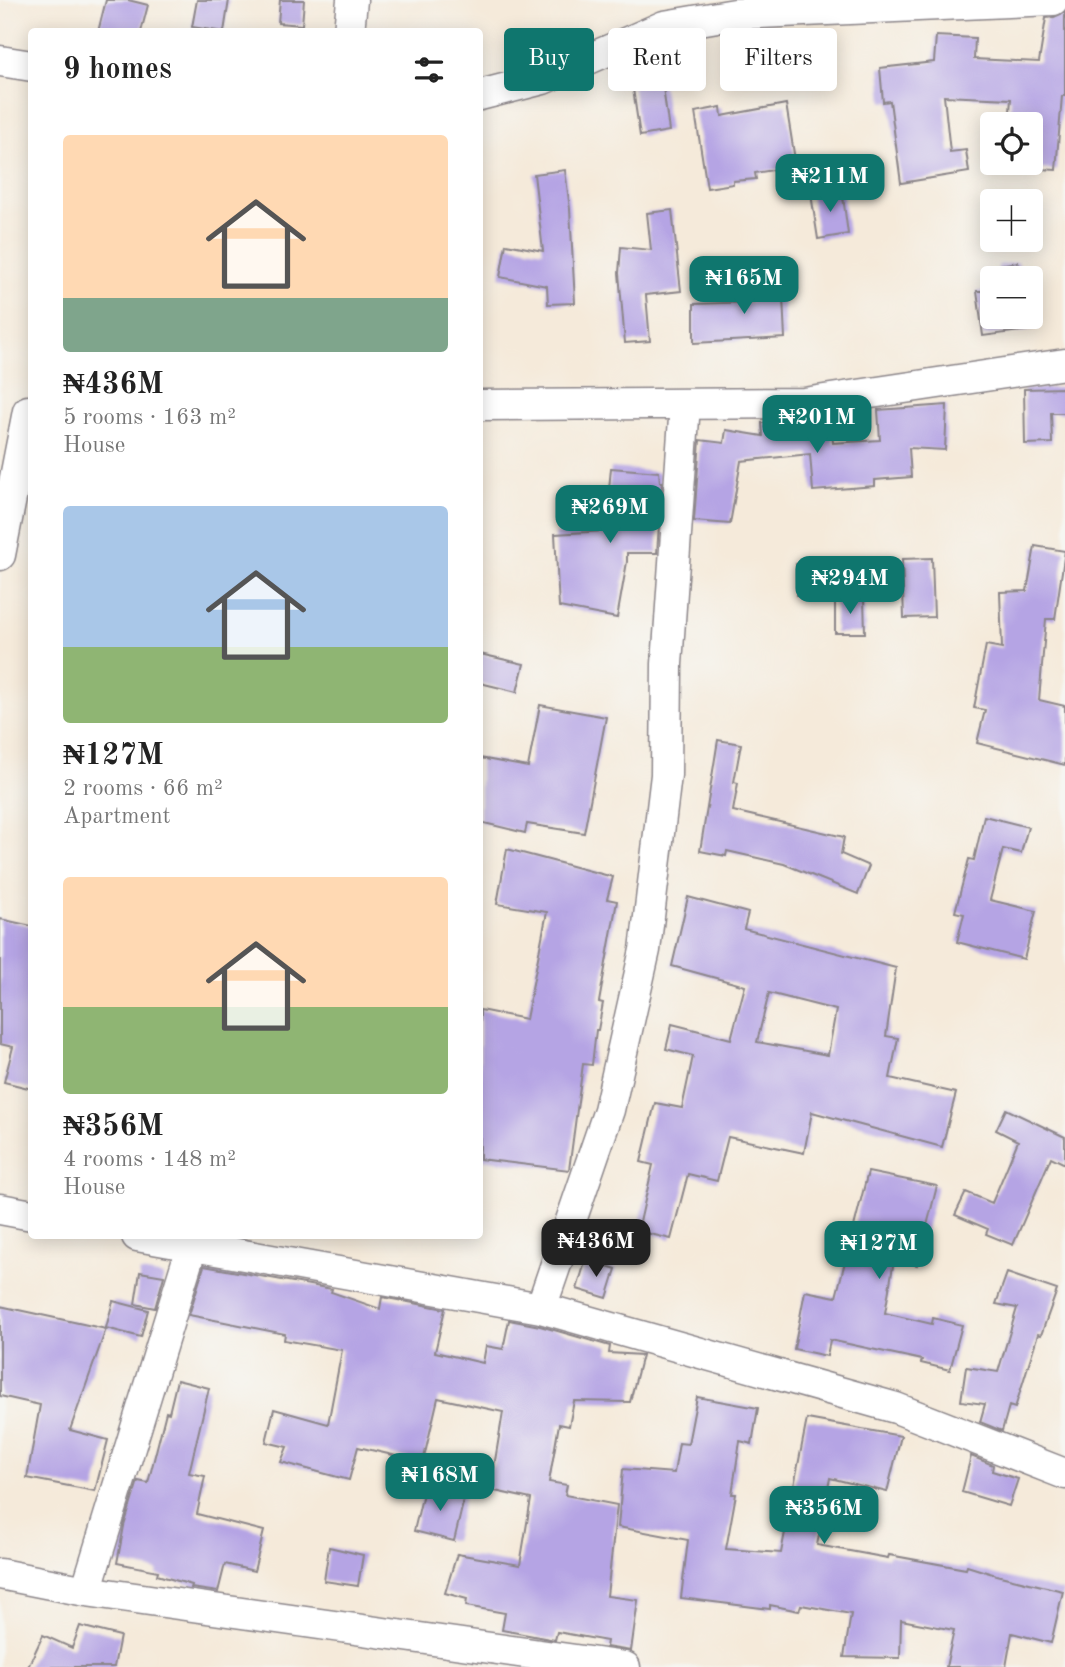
<!DOCTYPE html>
<html lang="en">
<head>
<meta charset="utf-8">
<style>
	body { margin:0; font-family:"Old Standard TT",serif; background:#f6f6f6; color:#222; height:100vh; display:flex; flex-direction:column; font-size:26px; white-space:nowrap }
	* { box-sizing:border-box; margin:0 }
	p { font-size:23px; color:#767676 }
	.icon { flex:none; width:38px; height:38px; fill:none; stroke:currentColor; stroke-width:2; stroke-linecap:round; stroke-linejoin:round }
	.map { position:relative; flex:1; overflow:hidden }
	.panel { position:absolute; left:28px; top:28px; width:455px; height:1211px; display:flex; flex-direction:column; background:#fff; border-radius:7px; box-shadow:0 4px 18px #0003 }
	.panel>* { flex:none }
	.guide { position:absolute; left:504px; top:28px; width:455px; height:63px; display:flex; gap:14px }
	.tools { position:absolute; left:980px; top:112px; display:grid; gap:14px }
	.tools a { display:grid; place-items:center; width:63px; height:63px; border-radius:7px; background:#fff; box-shadow:0 4px 18px #0003; font-size:35px }
	.price { position:absolute; translate:-50% -60px; padding:0 16px; border-radius:14px; background:#0f766e; color:#fff; font-size:23px; line-height:46px; filter:drop-shadow(0 2px 4px #0008) }
	.price::after { content:''; position:absolute; left:50%; top:42px; width:21px; height:16px; margin-left:-10px; background:inherit; clip-path:polygon(0 0,100% 0,50% 100%) }
	.price.active { background:#222; color:#fff }
	ul { padding:0; list-style:none }
	li { display:grid; align-content:center; gap:14px; height:371px; padding:0 35px }
	li span { display:grid; place-items:center; height:217px; border-radius:7px; color:#555 }
	li>.icon { margin-inline-start:auto }
	span .icon { width:126px; height:126px; fill:#fffc; stroke-width:1 }
	li b { font-size:30px }
	h2 { display:flex; justify-content:space-between; align-items:center; height:84px; padding:0 35px; font-size:30px }
	.tag { padding:0 24px; border-radius:7px; background:#fff; box-shadow:0 4px 18px #0003; font-size:24px; line-height:63px }
	.tag.active { background:#0f766e; color:#fff }
	.map>svg:first-child { display:block }
	.building { fill:#b5a4e4; fill-rule:evenodd }
	.lines { fill:none; stroke-linecap:round; stroke-linejoin:round }
	.street-casing { stroke:#8c868a; stroke-width:33 }
	.street { stroke:#fff; stroke-width:30 }
</style>
</head>
<body>
<div class="map">
<svg width="1065" height="1667" viewBox="0 0 1065 1667">
	<rect width="100%" height="100%" fill="#f6f6f2"/>
	<filter id="ink" filterUnits="userSpaceOnUse"><feTurbulence type="fractalNoise" baseFrequency=".0143" numOctaves="2"/><feDisplacementMap in="SourceGraphic" scale="14" xChannelSelector="R" yChannelSelector="G"/><feConvolveMatrix kernelMatrix="1 2 1 2 8 2 1 2 1" color-interpolation-filters="sRGB"/></filter>
	<filter id="wash" filterUnits="userSpaceOnUse"><feTurbulence type="fractalNoise" baseFrequency=".00686" numOctaves="4" result="noise"/><feDisplacementMap in="SourceGraphic" scale="28" xChannelSelector="R" yChannelSelector="G"/><feGaussianBlur stdDeviation="1.57" result="paint"/><feColorMatrix in="noise" values="0 0 0 0 0 0 0 0 0 0 0 0 0 0 0 0 0 1.4 0 .05"/><feComposite in="paint" operator="in"/></filter>
	<g filter="url(#wash)">
		<rect width="100%" height="100%" fill="#f5eada"/>
		<g id="blocks">
			<path class="building" d="M106,0H128L148,5L141,32H98Z
				M197,0H229L224,32L192,27Z
				M280,0H304L302,25L278,23Z
				M1065,12V96H1062L1056,170L1006,167V163H1031V124H1009L1011,99L944,96L950,152L966,150L969,172L901,183L890,101L883,102L880,68L934,62L936,36L975,38L974,59L1039,62L1046,18L1054,17Z
				M660,65L669,131L640,136L630,69Z
				M786,104L796,166L755,173L756,179L733,181V184L707,188L695,112L721,107L722,116Z
				M565,170L570,209L575,303L548,304L547,286L500,277L506,244L543,251L534,174Z
				M842,189L848,234L818,239L811,194Z
				M672,210L681,291L646,295L650,341L625,343L619,273L621,247L651,250L647,213Z
				M1018,262L1023,278H997L998,265Z
				M782,276L785,338L694,343V304L753,302L751,278Z
				M977,291H992V317H1031V310L1036,329L983,336Z
				M1065,388V413H1051L1052,443L1025,444L1024,389Z
				M947,405L945,450L909,448L911,477L875,480V486L813,491L810,454L741,461L730,524L694,521L700,440L724,443L726,430L763,436L762,423L831,418L833,443L880,440L878,410Z
				M611,468L659,472L660,482H662L657,553H627V562L617,618L559,607L555,534L605,531Z
				M1035,546L1065,551L1055,619H1046L1039,700L1065,706V765L977,743L985,710L974,708L986,645L1002,648L1000,592L1027,591Z
				M932,558L934,617L904,618L902,559Z
				M826,563V594L797,595L796,564Z
				M835,598H864L865,633H835Z
				M480,654L524,664L517,692L480,683Z
				M540,705L606,717L584,833L527,824L525,833L480,822V758L528,767Z
				M718,740L741,744L734,782L738,783L733,811L844,837L841,854L869,866L858,894L784,864L727,851L726,856L700,851Z
				M984,816L1028,827L1021,853L1003,849L990,900L1036,911L1024,959L957,942L964,914L955,912L969,859L974,860Z
				M507,849L613,877L607,899L617,901L599,1002L603,1003L598,1030H596L592,1065L583,1064L569,1170L480,1159V1010L526,1019L547,912L497,904Z
				M688,897L748,913L744,929L896,968L886,1036L898,1038L890,1078L956,1093L942,1147L812,1112L804,1153L728,1137L717,1181L688,1174L671,1239L638,1231L653,1165L641,1162L655,1103L682,1108L693,1056L666,1049L672,1024L731,1039L745,986L672,966ZM769,993L836,1010L828,1055L757,1042Z
				M0,919L32,926V1089L4,1082L13,1047L0,1044Z
				M1006,1109L1065,1137V1164L1051,1157L1013,1245L986,1234L988,1229L955,1215L966,1192L992,1203L1018,1141L996,1130Z
				M868,1172L937,1186L917,1265L894,1260L885,1313L932,1324L933,1318L962,1325L950,1370L921,1363L922,1360L830,1340L827,1356L794,1349L805,1291L836,1297Z
				M586,1259L616,1269L607,1298L577,1289Z
				M204,1266L332,1289L331,1292L380,1309L382,1297L445,1309L435,1352L483,1363L486,1346L503,1349L509,1320L540,1326L610,1346L609,1353L642,1355L630,1402L574,1401L569,1426L559,1424L549,1482L567,1485L565,1495L617,1505L607,1596L638,1600L631,1651L606,1647L607,1641L557,1632L555,1640L502,1630L505,1613L466,1606L467,1599L445,1593L457,1554L520,1565L531,1499L486,1489L491,1466L494,1467L503,1412L438,1398L423,1462L358,1447L349,1480L281,1462L287,1447L266,1442L274,1409L328,1424L342,1350L284,1340L285,1334L189,1315Z
				M140,1272L164,1276L155,1308L135,1304Z
				M1007,1273L1057,1290L1041,1335L1038,1334L1015,1408L1009,1406L1002,1431L980,1422L985,1404L961,1401L966,1367L998,1372L1017,1308L996,1304Z
				M113,1301L148,1310L141,1337L106,1328Z
				M0,1306L106,1329L70,1430L108,1440L95,1491L27,1478L40,1405L0,1396Z
				M177,1380L209,1388L189,1473L205,1476L197,1514L264,1531L254,1571L225,1564L218,1592L191,1588L192,1585L157,1575L158,1571L117,1563L124,1526L138,1481L148,1483L166,1412L169,1413Z
				M697,1397L758,1408L752,1444L740,1441L732,1494H736L726,1549L781,1553L807,1419L901,1436L887,1492L830,1478L817,1545L888,1558L889,1555L966,1569L967,1566L996,1575L1063,1591L1051,1643L1012,1633L1006,1667H946L954,1630L901,1620L900,1658L844,1657L851,1614L801,1605L799,1611L770,1605V1609L681,1598L688,1540L618,1527L623,1469L674,1473L679,1443L688,1444Z
				M971,1456L993,1465L992,1471L1018,1479L1009,1506L962,1492Z
				M425,1485L465,1495L454,1541L414,1531Z
				M329,1547L363,1555L358,1586L324,1581Z
				M80,1626L120,1636L114,1667H28L43,1635L72,1648Z"/>
		</g>
	</g>
	<g filter="url(#ink)">
		<use href="#blocks" fill-opacity="0" stroke="#8c868a" stroke-width="2"/>
		<g class="lines">
			<defs>
				<path id="street" d="M349,32L352,0
					M0,61L32,66
					M480,95L543,79L664,26L735,14L1053,0
					M480,405L804,403L1065,364
					M0,555L28,411
					M0,1209L32,1215
					M137,1236L541,1308L896,1408L1065,1474
					M541,1308L609,1110L645,950L666,775L667,664L685,404
					M0,1574L86,1591L625,1667
					M86,1591L195,1236"/>
			</defs>
			<use href="#street" class="street-casing"/>
			<use href="#street" class="street"/>
		</g>
	</g>
</svg>
<div class="tools">
<a><svg class="icon" aria-label="locate" viewBox="0 0 24 24"><circle cx="12" cy="12" r="6"/><path d="M12 2v4M12 18v4M2 12h4M18 12h4"/></svg></a>
<a>+</a>
<a>−</a>
</div>
<b class="price" style="left:830px;top:214px">₦211M</b>
<b class="price" style="left:744px;top:316px">₦165M</b>
<b class="price" style="left:817px;top:455px">₦201M</b>
<b class="price" style="left:610px;top:545px">₦269M</b>
<b class="price" style="left:850px;top:616px">₦294M</b>
<b class="price active" style="left:596px;top:1279px">₦436M</b>
<b class="price" style="left:879px;top:1281px">₦127M</b>
<b class="price" style="left:440px;top:1513px">₦168M</b>
<b class="price" style="left:824px;top:1546px">₦356M</b>
<div class="guide">
<a class="tag active">Buy</a>
<a class="tag">Rent</a>
<a class="tag">Filters</a>
</div>
<section class="panel">
<h2>9 homes<svg class="icon" aria-label="filters" viewBox="0 0 24 24"><path d="M4 7h16M4 17h16"/><circle cx="9" cy="7" r="2"/><circle cx="15" cy="17" r="2"/></svg></h2>
<ul>
<li><span style="background:linear-gradient(#ffd9b3 75%,#7fa58c 0)"><svg class="icon" aria-label="home" viewBox="0 0 24 24"><path d="M3 11l9-7 9 7M6 9v11h12V9"/></svg></span><div><b>₦436M</b><p>5 rooms · 163 m²</p><p>House</p></div></li>
<li><span style="background:linear-gradient(#a9c7e8 65%,#8fb573 0)"><svg class="icon" aria-label="home" viewBox="0 0 24 24"><path d="M3 11l9-7 9 7M6 9v11h12V9"/></svg></span><div><b>₦127M</b><p>2 rooms · 66 m²</p><p>Apartment</p></div></li>
<li><span style="background:linear-gradient(#ffd9b3 60%,#8fb573 0)"><svg class="icon" aria-label="home" viewBox="0 0 24 24"><path d="M3 11l9-7 9 7M6 9v11h12V9"/></svg></span><div><b>₦356M</b><p>4 rooms · 148 m²</p><p>House</p></div></li>
</ul>
</section>
</div>
</body>
</html>
